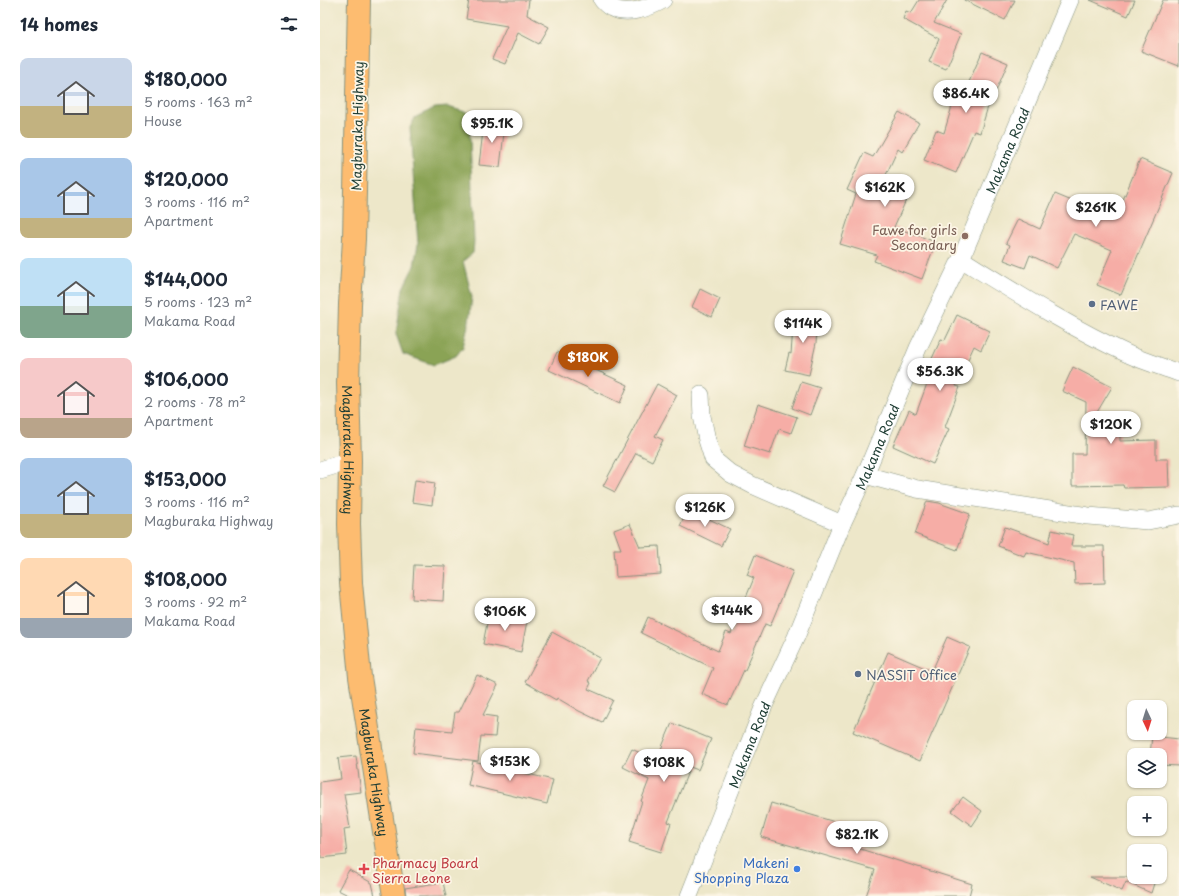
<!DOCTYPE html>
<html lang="en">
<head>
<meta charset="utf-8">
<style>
	body { margin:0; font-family:"Playpen Sans",sans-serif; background:#f2f2f3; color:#1f2937; height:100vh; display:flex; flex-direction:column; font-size:15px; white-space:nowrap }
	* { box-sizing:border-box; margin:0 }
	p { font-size:13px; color:#747a83 }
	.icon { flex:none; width:22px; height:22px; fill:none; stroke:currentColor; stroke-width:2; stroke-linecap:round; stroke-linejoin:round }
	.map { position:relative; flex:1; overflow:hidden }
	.side { display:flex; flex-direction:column; background:#fff; width:320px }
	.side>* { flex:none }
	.needle { width:26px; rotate:176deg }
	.buttons { position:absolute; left:807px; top:700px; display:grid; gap:8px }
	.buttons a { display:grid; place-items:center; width:40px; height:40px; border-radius:8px; background:#fff; box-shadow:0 1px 3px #0004; font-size:20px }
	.price { position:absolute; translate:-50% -34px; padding:0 9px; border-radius:14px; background:#fff; color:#222; font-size:13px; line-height:26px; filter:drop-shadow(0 1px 2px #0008) }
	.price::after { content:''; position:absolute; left:50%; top:24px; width:12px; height:9px; margin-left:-6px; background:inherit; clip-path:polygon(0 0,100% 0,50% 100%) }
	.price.current { background:#b45309; color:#fff }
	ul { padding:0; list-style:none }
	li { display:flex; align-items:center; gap:12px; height:100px; padding:0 20px }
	li span { display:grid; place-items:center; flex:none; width:112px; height:80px; border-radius:8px; color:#555 }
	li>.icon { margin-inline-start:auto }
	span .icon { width:48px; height:48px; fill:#fffc; stroke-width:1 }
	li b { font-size:17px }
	h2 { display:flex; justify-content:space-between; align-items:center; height:48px; padding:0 20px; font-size:17px }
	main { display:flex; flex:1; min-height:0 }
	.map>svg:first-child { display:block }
	.forest { fill:#8aa354; stroke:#547044 }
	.building { fill:#f6ada6 }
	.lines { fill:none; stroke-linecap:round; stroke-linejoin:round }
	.street-casing { stroke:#86927e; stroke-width:18 }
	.primary-casing { stroke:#86927e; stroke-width:24 }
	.street { stroke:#fff; stroke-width:17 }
	.primary { stroke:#fdbc70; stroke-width:22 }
	.education-dot { fill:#8d6e63; stroke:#fcf5e5; stroke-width:1.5 }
	.service-dot { fill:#5c6f8a; stroke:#fcf5e5; stroke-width:1.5 }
	.health-dot { fill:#e0444e; stroke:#fcf5e5; stroke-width:1.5 }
	.shop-dot { fill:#3f7fe0; stroke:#fcf5e5; stroke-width:1.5 }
	.labels { text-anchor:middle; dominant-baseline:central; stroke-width:3.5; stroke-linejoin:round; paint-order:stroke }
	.street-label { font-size:13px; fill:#1f3d34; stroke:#fcf5e5 }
	.education-label { font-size:13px; fill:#785e54; stroke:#fcf5e5; text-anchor:end }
	.service-label { font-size:13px; fill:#4e5e75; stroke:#fcf5e5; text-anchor:start }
	.health-label { font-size:13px; fill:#be3a42; stroke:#fcf5e5; text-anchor:start }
	.shop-label { font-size:13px; fill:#366cbe; stroke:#fcf5e5; text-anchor:end }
</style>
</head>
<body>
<main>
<section class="side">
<h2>14 homes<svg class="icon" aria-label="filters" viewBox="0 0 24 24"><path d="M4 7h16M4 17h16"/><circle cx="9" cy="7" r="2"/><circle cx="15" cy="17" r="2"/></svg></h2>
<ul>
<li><span style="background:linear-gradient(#c9d6e8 60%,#c2b280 0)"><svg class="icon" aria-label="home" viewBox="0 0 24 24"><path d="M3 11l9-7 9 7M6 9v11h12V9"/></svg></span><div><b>$180,000</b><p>5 rooms · 163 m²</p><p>House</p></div></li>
<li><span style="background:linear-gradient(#a9c7e8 75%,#c2b280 0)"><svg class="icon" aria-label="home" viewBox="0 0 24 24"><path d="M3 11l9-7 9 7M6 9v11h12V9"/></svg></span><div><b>$120,000</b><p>3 rooms · 116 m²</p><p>Apartment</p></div></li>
<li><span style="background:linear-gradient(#bfe0f5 60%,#7fa58c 0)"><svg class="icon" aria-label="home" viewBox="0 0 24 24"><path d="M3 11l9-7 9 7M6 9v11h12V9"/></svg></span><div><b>$144,000</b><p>5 rooms · 123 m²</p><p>Makama Road</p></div></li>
<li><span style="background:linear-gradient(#f6c9c9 75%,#b9a48a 0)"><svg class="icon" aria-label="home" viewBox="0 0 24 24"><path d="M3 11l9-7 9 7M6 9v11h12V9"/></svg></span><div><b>$106,000</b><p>2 rooms · 78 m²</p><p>Apartment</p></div></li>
<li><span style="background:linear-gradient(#a9c7e8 70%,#c2b280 0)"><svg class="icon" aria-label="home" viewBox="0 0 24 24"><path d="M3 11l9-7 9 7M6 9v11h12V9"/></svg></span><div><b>$153,000</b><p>3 rooms · 116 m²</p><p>Magburaka Highway</p></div></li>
<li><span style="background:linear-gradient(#ffd9b3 75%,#9aa5b1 0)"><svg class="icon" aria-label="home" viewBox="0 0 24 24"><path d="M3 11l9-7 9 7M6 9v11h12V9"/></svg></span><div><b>$108,000</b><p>3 rooms · 92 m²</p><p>Makama Road</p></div></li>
</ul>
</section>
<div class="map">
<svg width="859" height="896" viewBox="0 0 859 896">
	<rect width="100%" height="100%" fill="#fcf5e5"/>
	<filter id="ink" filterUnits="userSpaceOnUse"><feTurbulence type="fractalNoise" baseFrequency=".025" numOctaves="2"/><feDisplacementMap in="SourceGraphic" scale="8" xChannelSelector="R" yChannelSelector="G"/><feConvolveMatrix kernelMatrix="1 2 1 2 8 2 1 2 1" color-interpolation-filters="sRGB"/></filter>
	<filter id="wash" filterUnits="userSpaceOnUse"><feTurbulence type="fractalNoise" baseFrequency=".012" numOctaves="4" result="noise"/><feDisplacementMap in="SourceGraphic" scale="16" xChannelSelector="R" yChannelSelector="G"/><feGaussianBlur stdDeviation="0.9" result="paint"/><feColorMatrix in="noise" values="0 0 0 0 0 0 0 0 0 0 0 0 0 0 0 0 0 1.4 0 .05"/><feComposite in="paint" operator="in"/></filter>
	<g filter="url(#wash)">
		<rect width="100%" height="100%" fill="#ede7c9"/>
		<path class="forest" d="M128,107L149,113L154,241L153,253L143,261L152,297L149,321L143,347L136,356L114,365L83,354L76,334L83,288L94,266L98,244L90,128L94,118L115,108Z"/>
		<g id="blocks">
			<path class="building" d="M149,0H209L207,15L229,27L219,44L198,33L185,64L172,59L187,26L146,19Z
				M599,0H627L614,23L641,34L626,69L609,62L619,39L583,19L586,11L591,13Z
				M644,0H695L685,20Z
				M770,0H815L808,16Z
				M843,0H859V66L821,51Z
				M662,52L688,63L676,91L673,90L660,133L654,131L636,173L604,160L616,130L624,133L638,86L646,89Z
				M579,112L599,123L582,152L578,149L565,177L591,189L574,227L616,242L602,279L554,261L557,255L520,244L536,194L527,190L544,153L553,157Z
				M164,122L185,124L180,167L159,165Z
				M820,159L853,173L801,295L777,285L792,250L754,234L737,268L710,255L705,268L684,260L690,245L686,243L698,219L720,229L735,194L795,219Z
				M380,289L400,299L392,317L372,307Z
				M474,314L498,316L496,343L489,375L465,370L469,353L471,354Z
				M637,315L670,331L661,350L654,346L636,386L640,387L625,427L629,429L613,464L573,446L589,410L596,414L613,367L609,365L621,339L625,340Z
				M237,352L308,385L300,403L229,370Z
				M753,367L792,387L776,414H800V441L836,440V459H848L849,487L804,488L803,485L752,486V454H765L766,402L742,391Z
				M481,382L500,388L490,415L472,408Z
				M337,384L357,395L335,436L343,440L332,461L316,453L295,492L283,486Z
				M438,404L477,417L471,433L459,429L450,454L424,446Z
				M95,480L115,483L112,505L92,502Z
				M607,501L619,503L650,514L637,550L595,534Z
				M368,509L410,529L401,546L360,526Z
				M310,524L320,547L339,546L341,574L296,577L294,549H301L294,530Z
				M685,527L729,543L732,530L753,535L751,546H784L785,583L755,584L754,563L706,552L704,556L678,546Z
				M435,555L473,571L450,626L445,624L425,670H424L408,705L382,694L393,668L321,633L328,617L398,651L406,632L411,634L434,578L427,575Z
				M94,565L125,566L123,601L92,599Z
				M169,613L207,621L201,652L163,644Z
				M232,632L280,658L268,681L271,683L268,689L293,700L282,722L259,711L237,698L236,700L205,682Z
				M627,637L650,647L600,761L533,732L568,652L612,671Z
				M157,675L178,685L163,715L177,717L175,737L161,736L158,761L93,753L96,727L132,731L135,712H139Z
				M352,723L391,739L378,770L370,767L348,822L351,823L341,852L309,842L322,801H321L329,780L303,767L312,749L336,761Z
				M832,736L859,739V766L840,765V755H830Z
				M36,756L41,792L24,794L30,828L24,829L27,855L1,858L0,846V782L21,779L18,758Z
				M153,761L233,780L227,804L148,785Z
				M643,797L662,811L652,826L632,811Z
				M451,803L542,830L537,848L652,884L649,896H546L555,870L441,837Z
				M29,870L52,883L55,896H30L18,890Z
				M770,877H836L831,893L806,882L802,891Z
				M123,882L126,896H86L85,888Z"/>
		</g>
	</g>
	<g filter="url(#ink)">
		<use href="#blocks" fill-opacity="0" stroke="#86927e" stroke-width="1"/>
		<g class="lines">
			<defs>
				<g id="street">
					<path d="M282,0C285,3 288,7 292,8C307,16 329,8 343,0"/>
					<path d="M641,259C696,293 751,328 810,355C826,362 843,367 859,373"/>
					<path d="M381,395L382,416L387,440L393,459L411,474L432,485L522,524"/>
					<path d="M0,470L30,461"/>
					<path d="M545,475L597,489L768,516L828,521L859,515"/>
					<path id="s1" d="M369,896L443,708L476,637L522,524L545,475L598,348L641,259L750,0"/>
				</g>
				<g id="primary">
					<path id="s2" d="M39,0L34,239L30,304L28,383L30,461L29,524L31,583L40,677L74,896"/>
				</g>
			</defs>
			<use href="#street" class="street-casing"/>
			<use href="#primary" class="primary-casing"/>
			<use href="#street" class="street"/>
			<use href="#primary" class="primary"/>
		</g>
	</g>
	<circle class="education-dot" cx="645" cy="236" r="4"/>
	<g class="service-dot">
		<circle cx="772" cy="304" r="4"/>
		<circle cx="538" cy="674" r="4"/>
	</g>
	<path class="health-dot" d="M42 863h4v4h4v4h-4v4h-4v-4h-4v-4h4z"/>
	<circle class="shop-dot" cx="477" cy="869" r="4"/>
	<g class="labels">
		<g class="street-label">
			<text transform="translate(37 126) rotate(-89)">Magburaka Highway</text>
			<text stroke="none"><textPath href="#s1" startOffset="811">Makama Road</textPath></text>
			<text stroke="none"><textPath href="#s1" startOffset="487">Makama Road</textPath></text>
			<text stroke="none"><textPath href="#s2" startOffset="450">Magburaka Highway</textPath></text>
			<text stroke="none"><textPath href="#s1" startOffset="163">Makama Road</textPath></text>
			<text stroke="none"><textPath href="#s2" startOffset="774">Magburaka Highway</textPath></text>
		</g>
		<g class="education-label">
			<text x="637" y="229">Fawe for girls<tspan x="637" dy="15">Secondary</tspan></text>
		</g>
		<g class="service-label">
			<text x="780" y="304">FAWE</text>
			<text x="546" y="674">NASSIT Office</text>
		</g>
		<g class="health-label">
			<text x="52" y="862">Pharmacy Board<tspan x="52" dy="15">Sierra Leone</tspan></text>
		</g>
		<g class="shop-label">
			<text x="469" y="862">Makeni<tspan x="469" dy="15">Shopping Plaza</tspan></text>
		</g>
	</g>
</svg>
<div class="buttons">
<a><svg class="needle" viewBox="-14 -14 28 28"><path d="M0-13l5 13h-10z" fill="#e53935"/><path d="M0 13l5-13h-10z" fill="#747a83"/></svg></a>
<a><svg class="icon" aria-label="layers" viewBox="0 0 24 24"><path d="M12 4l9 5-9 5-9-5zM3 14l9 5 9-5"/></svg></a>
<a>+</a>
<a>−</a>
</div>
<b class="price" style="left:646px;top:114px">$86.4K</b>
<b class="price" style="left:172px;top:144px">$95.1K</b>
<b class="price" style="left:565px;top:208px">$162K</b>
<b class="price" style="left:776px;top:228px">$261K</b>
<b class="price" style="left:483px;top:344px">$114K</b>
<b class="price current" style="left:268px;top:378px">$180K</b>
<b class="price" style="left:620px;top:392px">$56.3K</b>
<b class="price" style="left:791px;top:445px">$120K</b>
<b class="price" style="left:385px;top:528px">$126K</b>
<b class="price" style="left:412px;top:631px">$144K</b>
<b class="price" style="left:185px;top:632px">$106K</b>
<b class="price" style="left:190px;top:782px">$153K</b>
<b class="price" style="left:344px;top:783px">$108K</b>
<b class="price" style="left:537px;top:855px">$82.1K</b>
</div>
</main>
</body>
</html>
